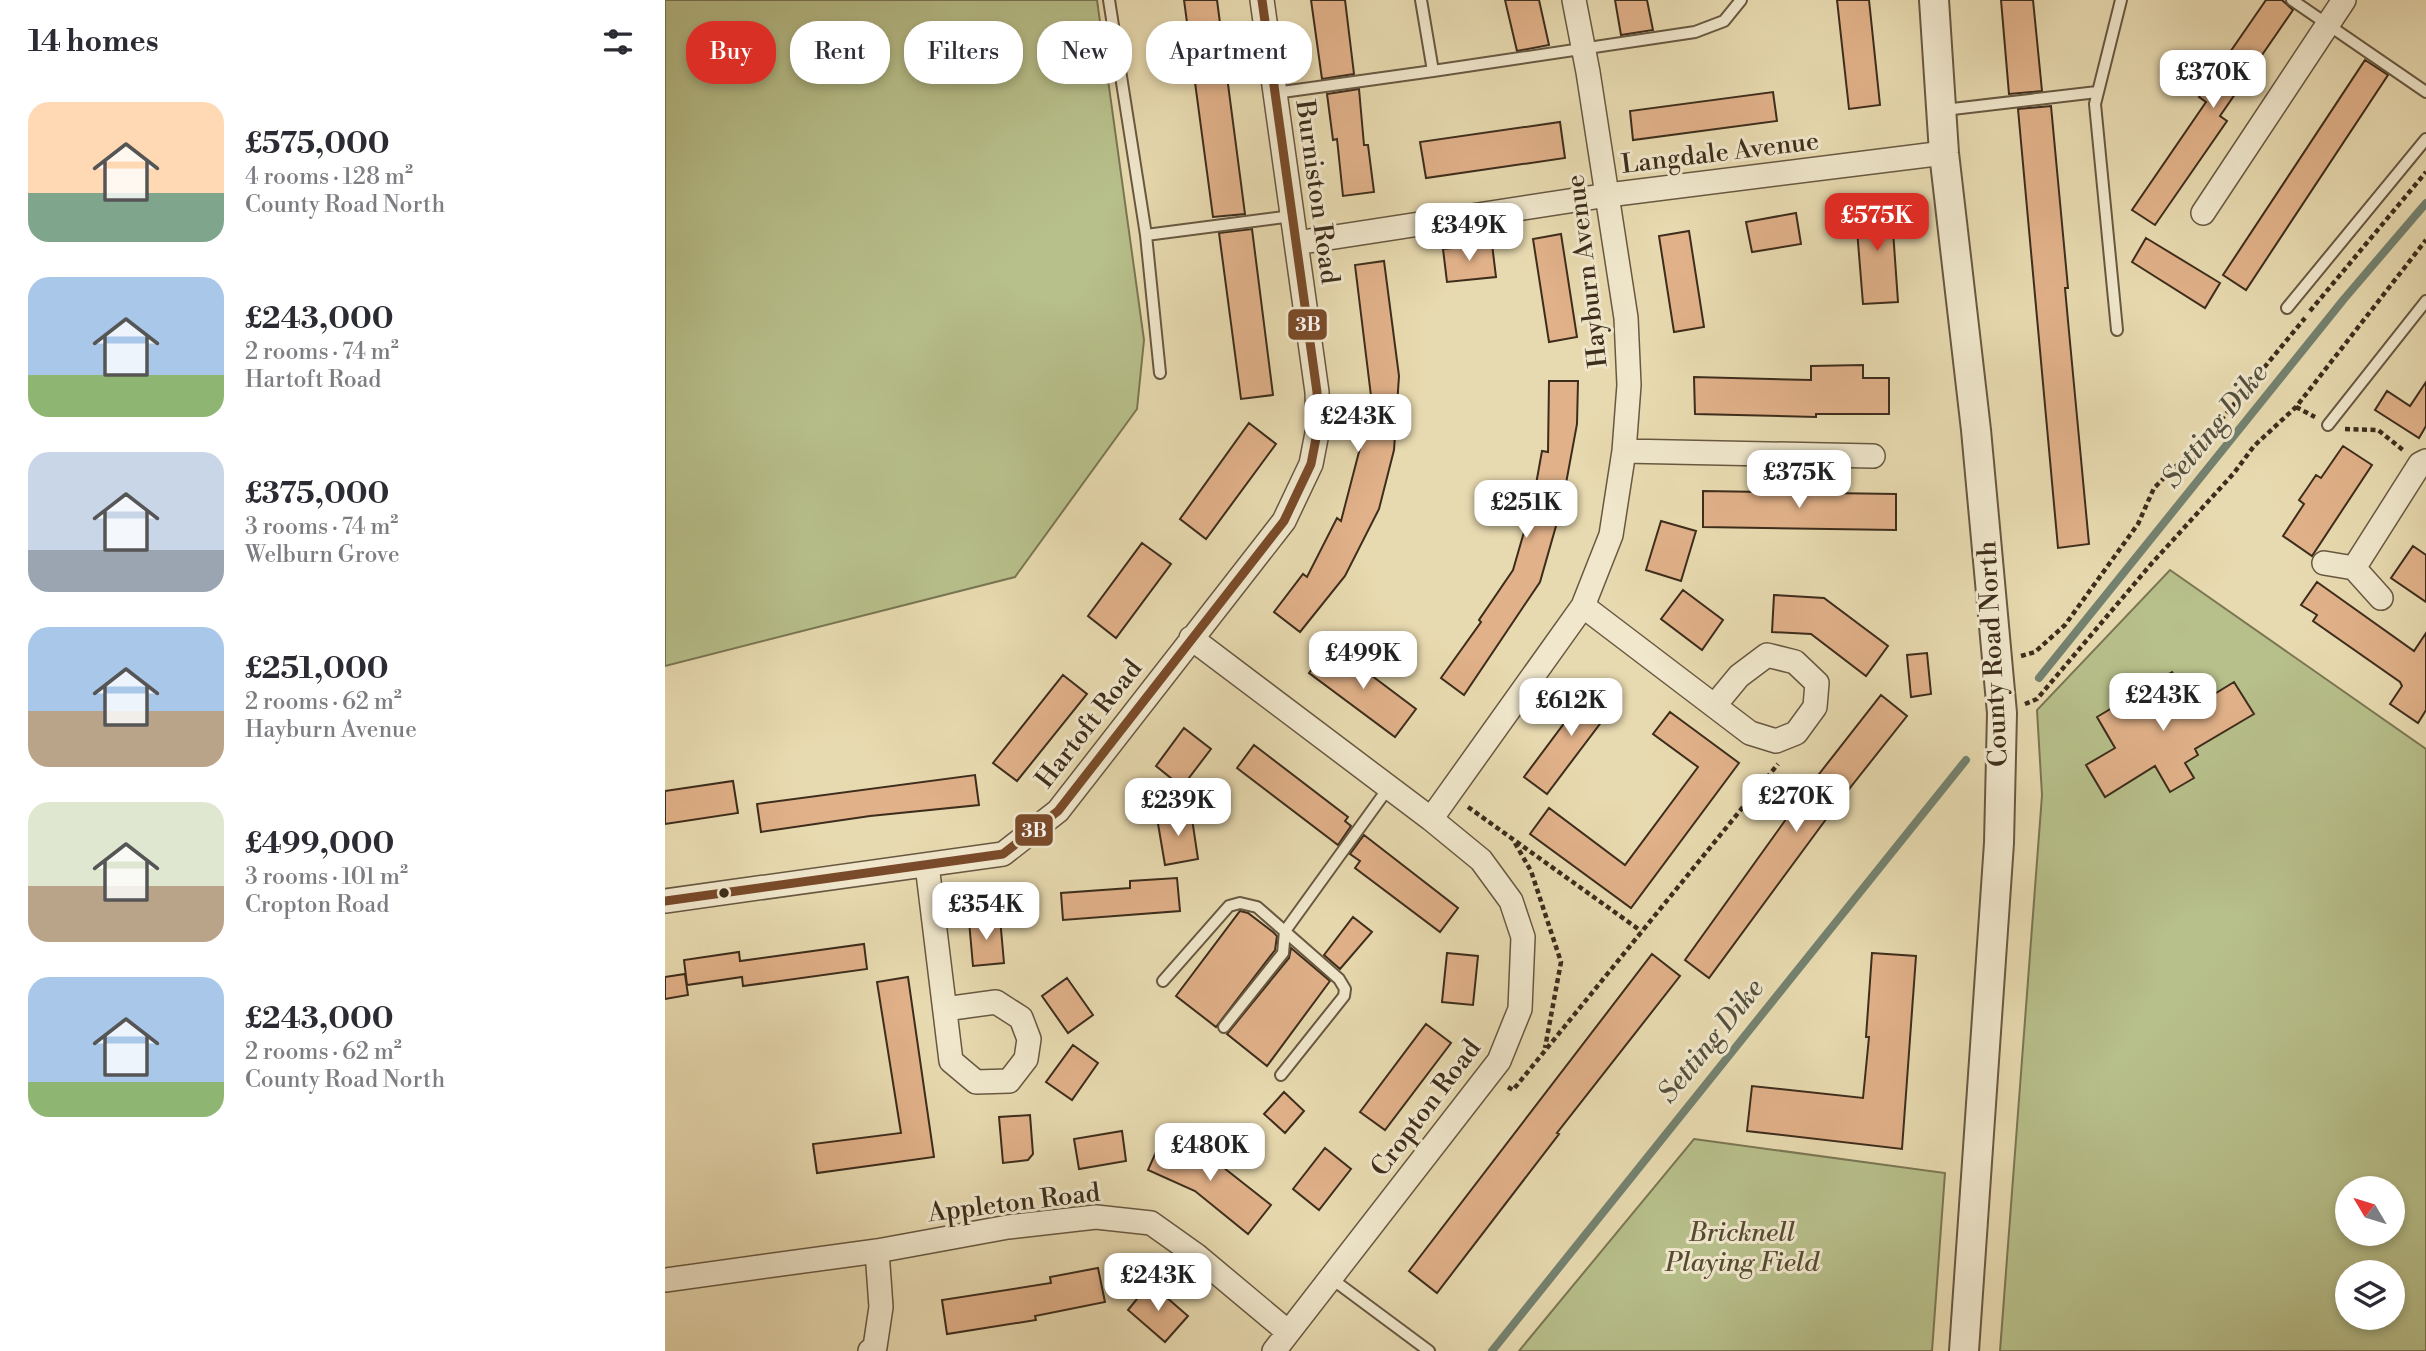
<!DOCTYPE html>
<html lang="en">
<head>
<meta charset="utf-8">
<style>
	body { margin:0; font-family:"Libre Bodoni",serif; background:#f7f7f7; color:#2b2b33; height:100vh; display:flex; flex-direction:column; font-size:26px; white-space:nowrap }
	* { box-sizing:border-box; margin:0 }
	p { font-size:23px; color:#7c7c81 }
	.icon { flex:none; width:38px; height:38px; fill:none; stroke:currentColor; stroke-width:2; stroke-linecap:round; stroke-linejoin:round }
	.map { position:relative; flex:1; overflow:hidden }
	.panel { display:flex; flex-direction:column; background:#fff; width:665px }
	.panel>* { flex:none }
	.top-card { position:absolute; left:21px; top:21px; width:665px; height:63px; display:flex; gap:14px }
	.needle { width:46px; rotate:308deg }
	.tools { position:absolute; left:1670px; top:1176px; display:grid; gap:14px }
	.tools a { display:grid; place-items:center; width:70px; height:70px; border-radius:50%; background:#fff; box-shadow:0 4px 10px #0003; font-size:35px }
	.price { position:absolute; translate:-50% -60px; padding:0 16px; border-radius:14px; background:#fff; color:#222; font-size:23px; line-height:46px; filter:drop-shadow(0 2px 4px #0008) }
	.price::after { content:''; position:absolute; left:50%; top:42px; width:21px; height:16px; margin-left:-10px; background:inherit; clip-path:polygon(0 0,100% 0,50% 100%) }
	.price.on { background:#d93025; color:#fff }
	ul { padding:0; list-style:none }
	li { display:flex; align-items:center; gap:21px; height:175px; padding:0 28px }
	li span { display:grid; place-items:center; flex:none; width:196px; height:140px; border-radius:21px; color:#555 }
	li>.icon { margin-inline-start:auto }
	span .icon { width:84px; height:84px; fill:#fffc; stroke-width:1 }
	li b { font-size:30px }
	h2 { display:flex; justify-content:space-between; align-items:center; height:84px; padding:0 28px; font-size:30px }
	.tag { padding:0 24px; border-radius:28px; background:#fff; box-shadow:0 4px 10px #0003; font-size:24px; line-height:63px }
	.tag.on { background:#d93025; color:#fff }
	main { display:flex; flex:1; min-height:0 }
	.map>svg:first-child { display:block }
	.green { fill:#b7bf8a; stroke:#7a7653; stroke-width:2; fill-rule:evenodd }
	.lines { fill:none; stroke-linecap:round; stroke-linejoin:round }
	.stream { stroke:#748270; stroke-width:8 }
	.building { fill:#e1b189; stroke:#3d2d1c; stroke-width:2 }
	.service-casing { stroke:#685841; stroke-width:14 }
	.minor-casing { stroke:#685841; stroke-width:26 }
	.tertiary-casing { stroke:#685841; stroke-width:32 }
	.path { stroke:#3d2d1c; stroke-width:4.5; stroke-dasharray:5 3.5; stroke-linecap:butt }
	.service { stroke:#f0e7cc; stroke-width:10 }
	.minor { stroke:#f0e7cc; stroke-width:23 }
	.tertiary { stroke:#f0e7cc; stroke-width:28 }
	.bus-1-casing { stroke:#f0e7cc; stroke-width:14 }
	.bus-1 { stroke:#7a4b2a; stroke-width:9 }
	.bus-dot { fill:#3d2d1c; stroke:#f0e7cc; stroke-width:2.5 }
	.labels { text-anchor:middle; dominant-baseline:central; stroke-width:6; stroke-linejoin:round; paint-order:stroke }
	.street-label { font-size:26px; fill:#3d2d1c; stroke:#f0e7cc }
	.park-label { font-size:26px; font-style:italic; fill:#554a32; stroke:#f0e7cc }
	.water-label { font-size:28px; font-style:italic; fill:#54503f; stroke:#f0e7cc }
	.line-badge { stroke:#f0e7cc; stroke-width:2.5 }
	.badge-label { font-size:19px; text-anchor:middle; font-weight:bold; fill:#fff }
</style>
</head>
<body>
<main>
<section class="panel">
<h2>14 homes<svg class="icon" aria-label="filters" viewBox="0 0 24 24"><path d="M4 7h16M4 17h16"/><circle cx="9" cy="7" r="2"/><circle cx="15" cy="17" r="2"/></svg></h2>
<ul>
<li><span style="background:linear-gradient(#ffd9b3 65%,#7fa58c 0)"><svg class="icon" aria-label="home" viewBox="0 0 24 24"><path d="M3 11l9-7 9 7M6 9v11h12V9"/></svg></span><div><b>£575,000</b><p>4 rooms · 128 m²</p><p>County Road North</p></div></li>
<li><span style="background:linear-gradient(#a9c7e8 70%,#8fb573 0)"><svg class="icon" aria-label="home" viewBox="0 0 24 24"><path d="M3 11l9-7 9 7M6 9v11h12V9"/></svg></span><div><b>£243,000</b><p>2 rooms · 74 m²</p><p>Hartoft Road</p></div></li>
<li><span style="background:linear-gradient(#c9d6e8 70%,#9aa5b1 0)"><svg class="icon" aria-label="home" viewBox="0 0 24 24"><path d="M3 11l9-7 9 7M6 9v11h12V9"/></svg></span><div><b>£375,000</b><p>3 rooms · 74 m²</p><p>Welburn Grove</p></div></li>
<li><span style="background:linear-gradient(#a9c7e8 60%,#b9a48a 0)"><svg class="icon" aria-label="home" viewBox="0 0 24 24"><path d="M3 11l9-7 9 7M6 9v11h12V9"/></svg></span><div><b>£251,000</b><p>2 rooms · 62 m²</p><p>Hayburn Avenue</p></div></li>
<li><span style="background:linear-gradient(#dfe7d0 60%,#b9a48a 0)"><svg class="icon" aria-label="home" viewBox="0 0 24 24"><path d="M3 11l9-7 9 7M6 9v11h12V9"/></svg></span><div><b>£499,000</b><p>3 rooms · 101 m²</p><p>Cropton Road</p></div></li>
<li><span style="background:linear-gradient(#a9c7e8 75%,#8fb573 0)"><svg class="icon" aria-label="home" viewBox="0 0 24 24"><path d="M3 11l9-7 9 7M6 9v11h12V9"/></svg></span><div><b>£243,000</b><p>2 rooms · 62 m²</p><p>County Road North</p></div></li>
</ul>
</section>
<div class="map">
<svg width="1761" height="1351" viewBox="0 0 1761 1351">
	<rect width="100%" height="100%" fill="#e8dab0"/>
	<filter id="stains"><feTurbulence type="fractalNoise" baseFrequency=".00286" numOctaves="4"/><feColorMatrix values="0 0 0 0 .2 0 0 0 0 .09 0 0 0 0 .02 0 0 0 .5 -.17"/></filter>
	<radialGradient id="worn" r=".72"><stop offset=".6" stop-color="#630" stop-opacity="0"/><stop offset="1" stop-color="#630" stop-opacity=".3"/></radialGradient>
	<path class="green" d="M0,0H432L479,340L472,409L350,577L0,666Z
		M1505,570L1761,749V1351H1335L1377,795L1372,710ZM1682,1188H1727V1234H1682ZM1682,1272H1727V1318H1682Z
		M1029,1139L1280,1173L1267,1351H854Z"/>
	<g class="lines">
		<path class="stream" d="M1374,678L1679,299L1761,203
			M827,1351L1301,760"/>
	</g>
	<path class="building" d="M519,0H552L580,214L548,217Z
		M646,0H680L689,74L657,79Z
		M840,0H874L884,45L852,51Z
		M950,0H982L988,30L956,35Z
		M1172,0H1204L1215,105L1184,109Z
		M1336,0H1368L1377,91L1344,94Z
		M1601,0H1617L1628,10L1555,116L1562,121L1490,225L1467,210L1541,102L1534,97Z
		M1700,60L1723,75L1581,290L1558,275Z
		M694,89L699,145H703L709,192L678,196L672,139L668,140L662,94Z
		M1108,92L1112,121L968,140L965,111Z
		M1386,106L1403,288H1400L1403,321L1424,544L1393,548L1353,109Z
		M895,122L900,158L761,178L755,142Z
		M1226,202L1233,302L1198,304L1190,205Z
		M1131,213L1136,244L1087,252L1081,222Z
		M587,229L608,395L576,399L554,233Z
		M1024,231L1039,327L1009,332L994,236Z
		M896,234L912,337L884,342L868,239Z
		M1481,238L1555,283L1540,308L1467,262Z
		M827,244L831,277L782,282L778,249Z
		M719,261L734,376L729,450L714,509L680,576L635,632L609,612L638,574L642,577L672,518L676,521L695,448L697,396H706L690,265Z
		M1198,365V378H1224V414H1151V417L1030,414L1029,377L1146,380V366Z
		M884,381H913L912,424L897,505L875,582L799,695L776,678L816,622L814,620L848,570L868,501L877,451L883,452Z
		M1761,382V426L1754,438L1710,410L1722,391L1745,406Z
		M584,423L611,444L541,539L515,519Z
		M1678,446L1707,465L1647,556L1618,536L1639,504L1634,500L1643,487L1651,475L1656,478Z
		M1038,491L1231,494V530L1038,527Z
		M996,521L1031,531L1016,581L981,570Z
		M477,543L506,564L451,638L423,616Z
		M1748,546L1761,555V602L1726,578Z
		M1652,582L1749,651L1761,633V710L1753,723L1725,704L1737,686L1735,682L1648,621L1652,615L1636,605Z
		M1018,590L1058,620L1037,650L996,619Z
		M1109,595L1159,598L1223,646L1201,676L1146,634L1107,632Z
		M666,645L751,709L730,737L644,673Z
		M1262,653L1266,694L1246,697L1242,655Z
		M1507,672L1528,707L1569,682L1589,714L1530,749L1533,755L1520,763L1529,778L1505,792L1490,766L1440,797L1421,765L1450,748L1432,717Z
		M398,675L422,694L352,781L328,763Z
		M930,682L953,700L882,794L859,777Z
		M1216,695L1242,716L1173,803L1044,978L1020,960L1147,783Z
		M1005,712L1074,763L966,908L865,834L884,808L960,865L1033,767L988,734Z
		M519,728L546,749L517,787L491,766Z
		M589,745L683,817L680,821L686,826L673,845L572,768Z
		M310,775L314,805L205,816L96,832L92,804Z
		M68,781L73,813L0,824V791Z
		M526,812L533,859L500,865L492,818Z
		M699,835L793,908L775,932L690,868L695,861L685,854Z
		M512,878L515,911L398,920L396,893L465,888V881Z
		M575,911L583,913L608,932L612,936L610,950L551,1027L511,996Z
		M688,917L707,932L675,969L659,955Z
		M335,918L339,963L308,966L304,921Z
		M199,944L202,969L78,986L77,977L22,985L19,960L74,952L75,961Z
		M626,948L665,981L602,1066L562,1034L624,958Z
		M782,953L813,956L808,1005L777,1002Z
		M1207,953L1251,956L1237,1149L1082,1131L1087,1086L1198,1098L1204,1037H1201Z
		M987,954L1015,976L892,1133L894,1134L772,1293L744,1271Z
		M20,974L23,995L0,999V977Z
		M243,977L269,1157L152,1173L148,1144L236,1133L212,982Z
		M402,978L428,1015L403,1033L377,996Z
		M761,1024L786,1043L720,1130L695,1112Z
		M408,1045L433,1063L407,1100L381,1082Z
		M619,1092L639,1111L620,1133L599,1114Z
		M365,1115L368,1154L363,1160L338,1163L334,1117Z
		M457,1131L461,1161L414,1169L409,1139Z
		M498,1136L549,1160L606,1205L583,1234L530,1191L483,1170Z
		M660,1148L686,1169L654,1210L628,1189Z
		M433,1268L440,1302L370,1316L371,1320L282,1334L277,1300L386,1283L385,1277Z
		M485,1283L523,1316L500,1342L463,1310Z"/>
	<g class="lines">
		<defs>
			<path id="service" d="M444,0L481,235L495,373
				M1627,0L1761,92
				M768,71L1030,32L1059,21L1076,0
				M610,93L768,71L756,0
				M1279,110L1432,92
				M481,235L627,216
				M1622,308L1761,139
				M1452,330L1430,104L1456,0
				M1663,425L1761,301
				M498,981L564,906L575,903L592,907L674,979L680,989L679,996L616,1075
				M559,1027L618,953L620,931L724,787
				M667,1279L764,1351"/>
			<path id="minor" d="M1538,213L1679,0
				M631,243L943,195L1279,153
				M959,451L1208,456
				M1659,563L1689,568L1716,598
				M1689,568L1755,464L1761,461
				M918,606L1085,733L1111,741L1131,733L1150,707L1152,683L1130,662L1102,655L1074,676L1050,705
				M526,638L766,819L816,860L846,901L858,937L855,1009L834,1061L609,1351
				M766,819L918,606L946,535L959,451L964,385L961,318L923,72L909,0
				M262,865L286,1061L311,1082L344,1081L361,1059L364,1039L356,1018L331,1002L280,1009
				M0,901L338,854L393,811L619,521L646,464L653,428L652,392L597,0
				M0,1280L212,1251L343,1227L431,1217L486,1223L531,1255L623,1332
				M205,1351L210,1347L216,1307L212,1251"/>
			<path id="tertiary" d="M1269,0L1279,153L1311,430L1337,713L1334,843L1299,1351"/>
		</defs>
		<use href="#service" class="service-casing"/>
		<use href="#minor" class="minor-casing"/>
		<use href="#tertiary" class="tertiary-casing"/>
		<path class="path" d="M1645,311L1761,172
			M1631,407L1650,417
			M1680,429L1713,430L1738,450
			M1356,656L1370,652L1400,625L1473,524L1489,488L1551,426L1640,318
			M1360,704L1372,699L1487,563L1569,473L1589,446L1631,407L1761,240
			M803,807L976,931
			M850,843L866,871L896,962L880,1048
			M843,1087L848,1090L1113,764"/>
		<use href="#service" class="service"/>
		<use href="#minor" class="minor"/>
		<use href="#tertiary" class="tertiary"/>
		<defs>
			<path id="bus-1" d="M0,901L338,854L393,811L619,521L646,464L653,428L652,392L597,0"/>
		</defs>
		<use href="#bus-1" class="bus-1-casing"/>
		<use href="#bus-1" class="bus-1"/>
	</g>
	<circle class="bus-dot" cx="59" cy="893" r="6"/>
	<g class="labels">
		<g class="street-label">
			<text transform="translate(1055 153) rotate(-7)">Langdale Avenue</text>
			<text transform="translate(652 192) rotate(82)">Burniston Road</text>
			<text transform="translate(922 271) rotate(-97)">Hayburn Avenue</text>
			<text transform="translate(1328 654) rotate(-93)">County Road North</text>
			<text transform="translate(424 724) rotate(-52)">Hartoft Road</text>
			<text transform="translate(761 1108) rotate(-53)">Cropton Road</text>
			<text transform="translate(349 1203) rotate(-7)">Appleton Road</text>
		</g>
		<g class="park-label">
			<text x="1077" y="1233">Bricknell<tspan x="1077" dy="30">Playing Field</tspan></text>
		</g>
		<g class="water-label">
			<text transform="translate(1550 426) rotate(-51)">Setting Dike</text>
			<text transform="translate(1046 1041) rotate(-51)">Setting Dike</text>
		</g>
	</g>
	<g class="line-badge">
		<rect x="622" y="308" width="41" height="33" rx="7" fill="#7a4b2a"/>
		<rect x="349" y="813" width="40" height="34" rx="7" fill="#7a4b2a"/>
	</g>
	<g class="badge-label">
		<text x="643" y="331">3B</text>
		<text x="369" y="837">3B</text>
	</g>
	<rect width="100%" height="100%" filter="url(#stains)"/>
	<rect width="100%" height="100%" fill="url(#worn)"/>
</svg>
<div class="tools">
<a><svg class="needle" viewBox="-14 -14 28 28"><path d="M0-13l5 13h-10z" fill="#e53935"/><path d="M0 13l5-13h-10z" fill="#7c7c81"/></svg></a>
<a><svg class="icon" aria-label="layers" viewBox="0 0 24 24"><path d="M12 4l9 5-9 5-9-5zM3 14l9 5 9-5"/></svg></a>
</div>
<b class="price" style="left:1548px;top:110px">£370K</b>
<b class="price on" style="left:1212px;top:253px">£575K</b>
<b class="price" style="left:804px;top:263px">£349K</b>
<b class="price" style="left:693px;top:454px">£243K</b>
<b class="price" style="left:1134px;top:510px">£375K</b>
<b class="price" style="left:861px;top:540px">£251K</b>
<b class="price" style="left:698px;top:691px">£499K</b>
<b class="price" style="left:1498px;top:733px">£243K</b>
<b class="price" style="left:906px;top:738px">£612K</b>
<b class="price" style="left:1131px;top:834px">£270K</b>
<b class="price" style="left:513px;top:838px">£239K</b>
<b class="price" style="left:321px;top:942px">£354K</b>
<b class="price" style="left:545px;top:1183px">£480K</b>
<b class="price" style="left:493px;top:1313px">£243K</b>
<div class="top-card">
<a class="tag on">Buy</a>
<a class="tag">Rent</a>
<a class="tag">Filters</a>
<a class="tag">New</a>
<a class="tag">Apartment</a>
</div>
</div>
</main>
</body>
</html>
